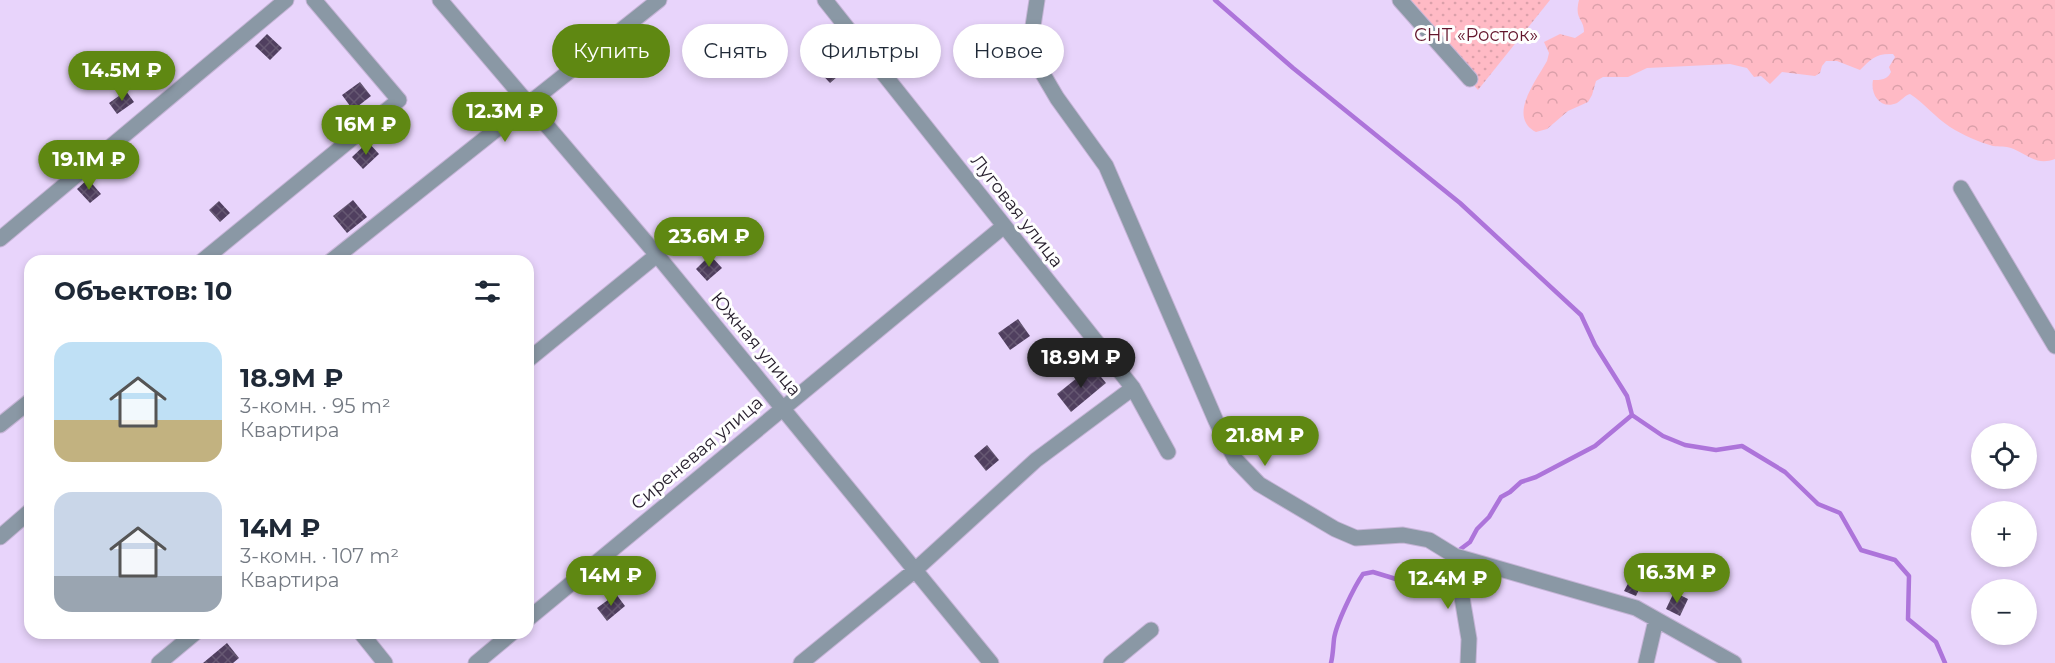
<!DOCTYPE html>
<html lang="ru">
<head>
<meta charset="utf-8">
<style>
	body { margin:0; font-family:Montserrat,sans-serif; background:#f6f6f7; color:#1f2937; height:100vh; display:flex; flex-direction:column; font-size:22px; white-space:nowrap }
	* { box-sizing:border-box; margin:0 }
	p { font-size:20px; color:#747a83 }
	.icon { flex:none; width:33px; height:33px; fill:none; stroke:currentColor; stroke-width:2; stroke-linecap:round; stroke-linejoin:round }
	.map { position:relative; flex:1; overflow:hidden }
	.side { position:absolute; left:24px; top:255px; width:510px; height:384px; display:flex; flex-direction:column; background:#fff; border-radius:18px; box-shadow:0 3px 9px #0003 }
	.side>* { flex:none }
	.top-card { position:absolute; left:552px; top:24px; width:570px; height:54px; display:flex; gap:12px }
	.tools { position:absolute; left:1971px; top:423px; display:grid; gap:12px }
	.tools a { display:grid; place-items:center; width:66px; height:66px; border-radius:50%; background:#fff; box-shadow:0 3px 9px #0003; font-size:30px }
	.price { position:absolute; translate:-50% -51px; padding:0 14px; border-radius:21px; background:#5f8812; color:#fff; font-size:20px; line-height:39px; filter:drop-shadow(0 2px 3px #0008) }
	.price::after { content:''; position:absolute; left:50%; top:36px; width:18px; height:14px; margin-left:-9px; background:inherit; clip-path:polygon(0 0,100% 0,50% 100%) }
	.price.current { background:#222; color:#fff }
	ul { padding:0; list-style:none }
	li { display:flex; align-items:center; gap:18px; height:150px; padding:0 30px }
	li span { display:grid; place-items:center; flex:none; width:168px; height:120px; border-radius:18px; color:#555 }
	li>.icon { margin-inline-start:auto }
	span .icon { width:72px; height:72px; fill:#fffc; stroke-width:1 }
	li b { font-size:26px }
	h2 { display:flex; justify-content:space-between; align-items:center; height:72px; padding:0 30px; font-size:26px }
	.pill { padding:0 21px; border-radius:27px; background:#fff; box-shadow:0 3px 9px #0003; font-size:21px; line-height:54px }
	.pill.current { background:#5f8812; color:#fff }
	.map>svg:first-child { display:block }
	.grass { fill:url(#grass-dots) }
	.forest { fill:url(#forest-crowns) }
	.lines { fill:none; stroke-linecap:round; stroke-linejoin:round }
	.stream { stroke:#ad74da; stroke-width:4.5 }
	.building { fill:url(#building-cross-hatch) }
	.minor-casing { stroke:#c5b4d6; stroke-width:17 }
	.minor { stroke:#8a98a5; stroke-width:15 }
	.labels { text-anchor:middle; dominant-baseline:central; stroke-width:6; stroke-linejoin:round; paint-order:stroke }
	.park-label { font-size:18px; fill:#63152c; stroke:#fefefe }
	.street-label { font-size:18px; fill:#28202e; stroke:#fefefe }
</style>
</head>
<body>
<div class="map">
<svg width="2055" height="663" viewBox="0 0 2055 663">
	<defs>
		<pattern id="grass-dots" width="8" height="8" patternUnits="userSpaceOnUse" patternTransform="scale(1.5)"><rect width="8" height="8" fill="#ffbac5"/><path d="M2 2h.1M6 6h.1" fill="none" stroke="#dba0aa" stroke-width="1.8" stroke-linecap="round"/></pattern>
		<pattern id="forest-crowns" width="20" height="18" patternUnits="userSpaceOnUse" patternTransform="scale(1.5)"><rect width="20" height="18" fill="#ffbac5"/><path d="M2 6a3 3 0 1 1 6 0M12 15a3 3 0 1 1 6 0" fill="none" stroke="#dba0aa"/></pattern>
		<pattern id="building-cross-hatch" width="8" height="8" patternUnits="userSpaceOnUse" patternTransform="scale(1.5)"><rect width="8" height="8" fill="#503f5f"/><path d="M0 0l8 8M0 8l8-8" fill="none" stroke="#665872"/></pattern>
	</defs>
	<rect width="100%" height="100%" fill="#e8d4fb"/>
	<path class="grass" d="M1397,0H1550L1478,90Z"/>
	<path class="forest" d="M1579,0H2055V159C2036,166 2027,154 2011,148C2006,146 1999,147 1993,146C1978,142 1963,135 1950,127C1935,117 1924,103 1910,94C1904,96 1902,100 1897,103C1881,110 1870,95 1873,80C1881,80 1887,80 1891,72L1889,67L1895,57L1893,54C1876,53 1871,59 1860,70L1837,61H1826L1822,66L1820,73L1815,76L1782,72L1770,84L1761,76L1754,77L1747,68L1730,64L1647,68L1628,77H1603L1596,81L1592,95L1588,102L1568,111L1547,129L1536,132C1507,117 1536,81 1547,61L1549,53L1544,42L1560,34L1575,38L1584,32C1584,18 1574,20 1579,0Z"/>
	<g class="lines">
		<path class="stream" d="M1215,0L1293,68L1460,203L1581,315L1595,345L1627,396L1632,415L1663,436L1685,445L1716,450L1742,446L1785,472L1818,504L1840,513L1861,550L1895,560L1909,576L1908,619L1936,642L1945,663
			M1458,551L1470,542L1477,529L1489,517L1501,497L1510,492L1521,482L1536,477L1595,446L1632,415
			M1331,663C1333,655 1333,648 1334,639C1336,624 1354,587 1363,574L1373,572L1409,583L1440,565"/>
	</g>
	<path class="building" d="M267,34L282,48L270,60L255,46Z
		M829,54L844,71L830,83L815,67Z
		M360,82L371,96L353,110L342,95Z
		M126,91L134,102L117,114L109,103Z
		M368,142L379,154L363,169L352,157Z
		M88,179L101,194L90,203L77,189Z
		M353,200L367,217L347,233L333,216Z
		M219,201L230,213L220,222L209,210Z
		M710,255L722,268L707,281L696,269Z
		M1018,319L1030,336L1010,350L998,333Z
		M1092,366L1106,383L1071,412L1057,394Z
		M987,445L999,460L986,471L974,456Z
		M1632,576L1643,581L1636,596L1624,591Z
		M1674,592L1688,599L1680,616L1666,609Z
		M616,594L625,606L607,621L597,608Z
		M227,643L239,658L233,663H203Z"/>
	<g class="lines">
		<defs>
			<path id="minor" d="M440,0L657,255L991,663
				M825,0L1133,388L1168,452
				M1037,0L1031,39L1037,64L1057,98L1106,166L1216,421L1235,459L1259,484L1335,529L1356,538L1403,535L1429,540L1455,556L1636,608L1734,663
				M1400,0L1470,79
				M1961,188L2055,346
				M0,239L286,0
				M202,261L399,100L314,0
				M331,261L659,0
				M528,360L657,255
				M0,425L30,401
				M0,537L30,511
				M1455,556L1469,639L1468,663
				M528,619L1004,226
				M361,633L385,663
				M159,663L195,633
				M476,663L512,633
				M801,663L914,571L1036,460L1133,388
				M1111,663L1151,630
				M1646,663L1656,620"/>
		</defs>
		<use href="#minor" class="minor-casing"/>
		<use href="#minor" class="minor"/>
	</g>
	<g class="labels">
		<g class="park-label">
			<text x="1476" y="35">СНТ «Росток»</text>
		</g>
		<g class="street-label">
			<text transform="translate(1017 211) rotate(52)">Луговая улица</text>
			<text transform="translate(756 344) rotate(50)">Южная улица</text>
			<text transform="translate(697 453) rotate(-40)">Сиреневая улица</text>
		</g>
	</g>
</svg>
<div class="tools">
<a><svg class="icon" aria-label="locate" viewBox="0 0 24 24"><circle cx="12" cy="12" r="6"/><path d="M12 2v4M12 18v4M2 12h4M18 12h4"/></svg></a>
<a>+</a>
<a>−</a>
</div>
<b class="price" style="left:122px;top:102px">14.5M ₽</b>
<b class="price" style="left:505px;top:143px">12.3M ₽</b>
<b class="price" style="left:366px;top:156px">16M ₽</b>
<b class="price" style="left:89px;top:191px">19.1M ₽</b>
<b class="price" style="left:709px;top:268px">23.6M ₽</b>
<b class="price current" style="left:1081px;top:389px">18.9M ₽</b>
<b class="price" style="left:1265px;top:467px">21.8M ₽</b>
<b class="price" style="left:1677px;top:604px">16.3M ₽</b>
<b class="price" style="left:611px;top:607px">14M ₽</b>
<b class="price" style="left:1448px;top:610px">12.4M ₽</b>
<div class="top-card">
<a class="pill current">Купить</a>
<a class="pill">Снять</a>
<a class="pill">Фильтры</a>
<a class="pill">Новое</a>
</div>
<section class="side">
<h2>Объектов: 10<svg class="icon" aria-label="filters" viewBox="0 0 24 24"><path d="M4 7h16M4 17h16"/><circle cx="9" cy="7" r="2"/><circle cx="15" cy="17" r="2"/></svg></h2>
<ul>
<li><span style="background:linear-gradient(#bfe0f5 65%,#c2b280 0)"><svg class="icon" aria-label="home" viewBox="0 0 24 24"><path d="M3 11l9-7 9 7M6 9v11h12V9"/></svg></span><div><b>18.9M ₽</b><p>3-комн. · 95 m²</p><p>Квартира</p></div></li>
<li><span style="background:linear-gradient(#c9d6e8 70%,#9aa5b1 0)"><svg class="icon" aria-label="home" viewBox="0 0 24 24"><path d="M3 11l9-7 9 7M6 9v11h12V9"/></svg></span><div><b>14M ₽</b><p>3-комн. · 107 m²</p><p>Квартира</p></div></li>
</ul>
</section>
</div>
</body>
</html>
